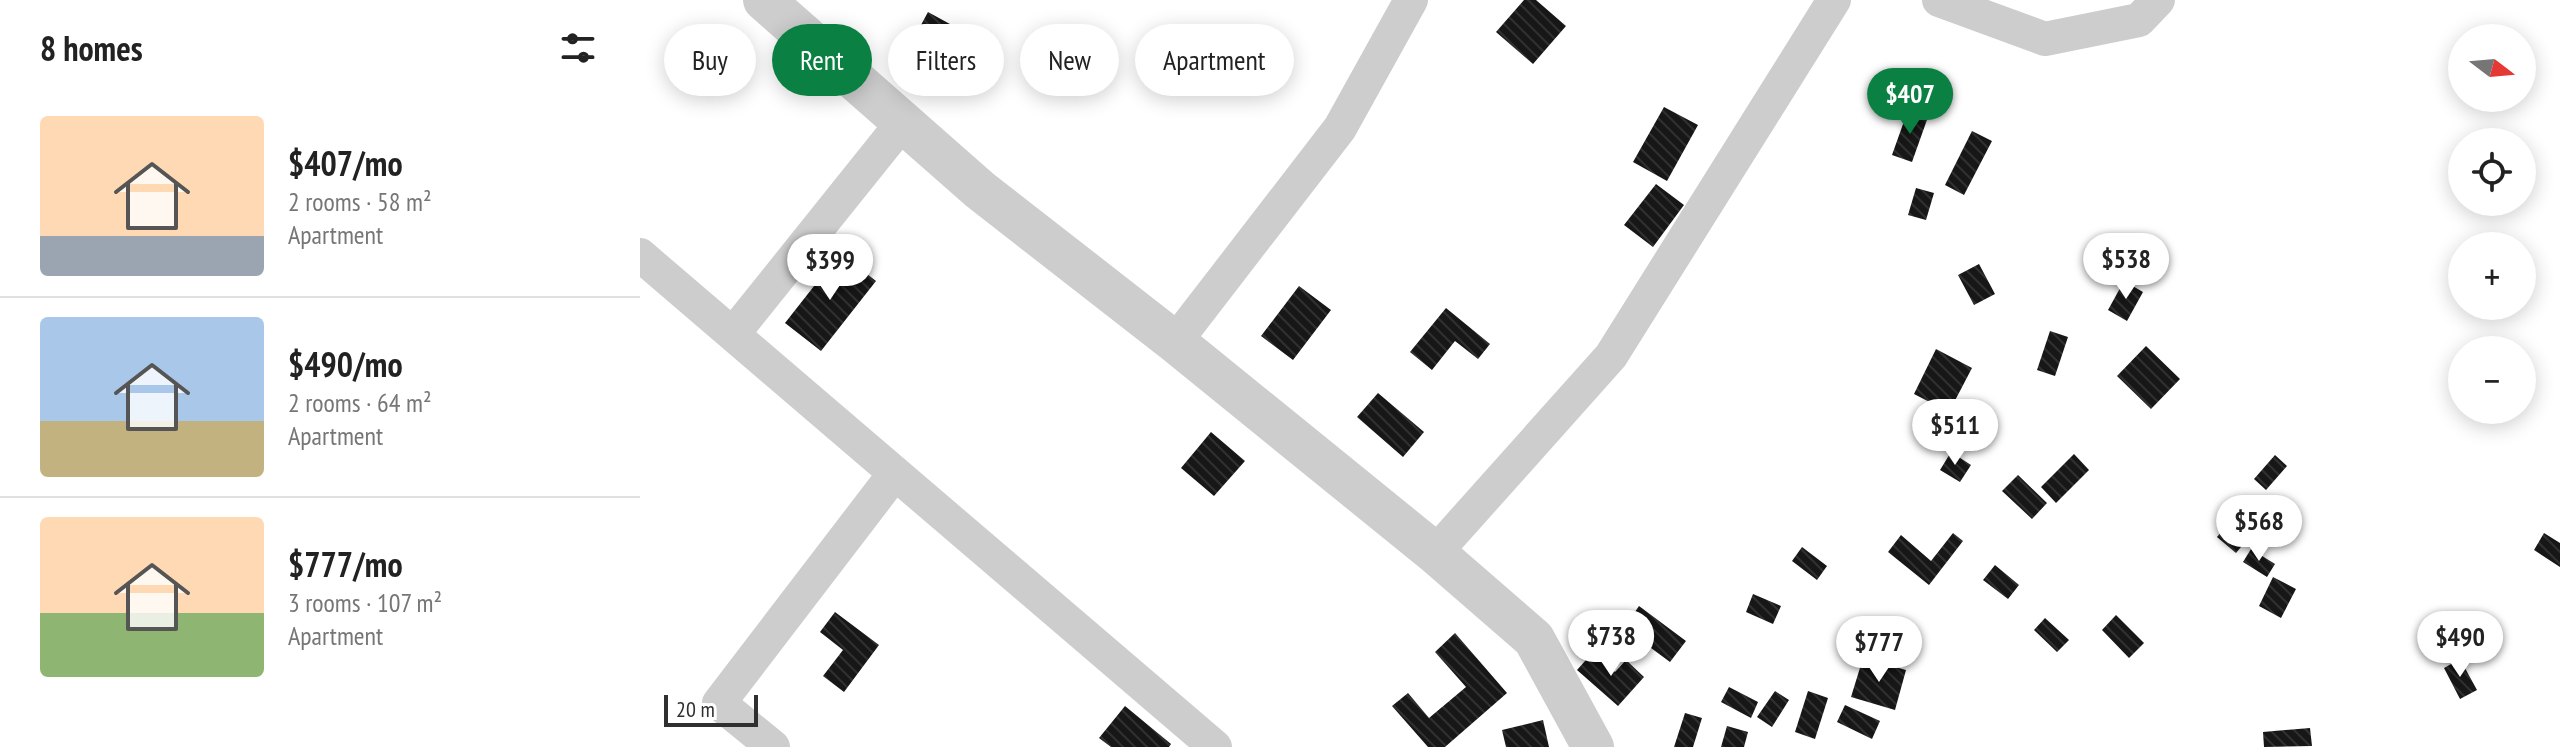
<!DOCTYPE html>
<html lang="en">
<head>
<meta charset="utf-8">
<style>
	body { margin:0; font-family:"PT Sans Narrow",sans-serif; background:#f6f6f6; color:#222; height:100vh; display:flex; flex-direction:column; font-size:30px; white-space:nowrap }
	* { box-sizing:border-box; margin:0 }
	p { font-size:26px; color:#767676 }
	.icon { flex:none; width:44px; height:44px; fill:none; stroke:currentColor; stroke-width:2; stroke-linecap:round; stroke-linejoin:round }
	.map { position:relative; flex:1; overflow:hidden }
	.panel { display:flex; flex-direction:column; background:#fff; width:640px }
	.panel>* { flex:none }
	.guide { position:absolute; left:24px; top:24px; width:760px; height:72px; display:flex; gap:16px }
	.needle { width:52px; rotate:106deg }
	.buttons { position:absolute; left:1808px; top:24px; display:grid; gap:16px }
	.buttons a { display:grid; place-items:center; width:88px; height:88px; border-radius:50%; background:#fff; box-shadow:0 4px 20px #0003; font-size:40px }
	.scale { position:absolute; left:24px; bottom:20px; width:94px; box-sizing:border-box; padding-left:8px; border:4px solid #303030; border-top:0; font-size:22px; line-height:28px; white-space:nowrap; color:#303030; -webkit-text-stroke:6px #fff; paint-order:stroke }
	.price { position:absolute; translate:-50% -68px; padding:0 18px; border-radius:28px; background:#fff; color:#222; font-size:26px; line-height:52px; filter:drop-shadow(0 2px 4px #0008) }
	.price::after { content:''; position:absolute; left:50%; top:48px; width:24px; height:18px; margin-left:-12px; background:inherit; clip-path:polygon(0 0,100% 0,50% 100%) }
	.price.on { background:#0b8043; color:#fff }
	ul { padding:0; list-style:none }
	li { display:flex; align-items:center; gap:24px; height:200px; padding:0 40px }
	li+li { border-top:2px solid #e0e0e0 }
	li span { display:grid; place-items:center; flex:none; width:224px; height:160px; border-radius:8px; color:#555 }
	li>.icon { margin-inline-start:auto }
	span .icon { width:96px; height:96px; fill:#fffc; stroke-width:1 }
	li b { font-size:34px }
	h2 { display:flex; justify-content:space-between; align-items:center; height:96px; padding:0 40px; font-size:34px }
	.tag { padding:0 28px; border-radius:36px; background:#fff; box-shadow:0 4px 20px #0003; font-size:28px; line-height:72px }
	.tag.on { background:#0b8043; color:#fff }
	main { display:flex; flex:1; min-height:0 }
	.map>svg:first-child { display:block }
	.building { fill:url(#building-back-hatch) }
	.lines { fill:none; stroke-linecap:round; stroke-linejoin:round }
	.minor { stroke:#cdcdcd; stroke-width:34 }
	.tertiary { stroke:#cdcdcd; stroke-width:42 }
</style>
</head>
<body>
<main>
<section class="panel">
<h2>8 homes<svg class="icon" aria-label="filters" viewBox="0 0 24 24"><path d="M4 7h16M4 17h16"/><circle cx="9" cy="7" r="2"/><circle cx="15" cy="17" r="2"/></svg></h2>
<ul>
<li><span style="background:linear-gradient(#ffd9b3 75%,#9aa5b1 0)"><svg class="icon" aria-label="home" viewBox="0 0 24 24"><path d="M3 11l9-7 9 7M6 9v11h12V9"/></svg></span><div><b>$407/mo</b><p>2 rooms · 58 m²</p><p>Apartment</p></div></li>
<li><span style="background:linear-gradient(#a9c7e8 65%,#c2b280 0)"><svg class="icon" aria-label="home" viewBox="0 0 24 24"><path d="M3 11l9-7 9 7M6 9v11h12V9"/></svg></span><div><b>$490/mo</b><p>2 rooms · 64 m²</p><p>Apartment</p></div></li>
<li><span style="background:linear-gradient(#ffd9b3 60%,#8fb573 0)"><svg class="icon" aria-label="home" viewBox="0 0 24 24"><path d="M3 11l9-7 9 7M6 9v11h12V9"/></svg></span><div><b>$777/mo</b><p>3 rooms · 107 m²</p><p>Apartment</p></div></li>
</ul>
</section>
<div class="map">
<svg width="1920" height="747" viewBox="0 0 1920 747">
	<defs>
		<pattern id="building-back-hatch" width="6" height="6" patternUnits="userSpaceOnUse" patternTransform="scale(2)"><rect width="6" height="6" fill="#171717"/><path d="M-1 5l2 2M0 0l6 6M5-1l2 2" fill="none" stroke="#303030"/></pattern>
	</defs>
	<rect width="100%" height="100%" fill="#fff"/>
	<path class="building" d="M884,0H896L926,26L893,64L856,32Z
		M288,12L361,52L340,91L267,51Z
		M1024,107L1058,125L1027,181L993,162Z
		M1268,110L1288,117L1272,162L1252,155Z
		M1332,131L1352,141L1324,195L1305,185Z
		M1016,184L1044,205L1013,247L984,225Z
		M1276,188L1294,193L1286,220L1268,215Z
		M200,253L236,281L181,351L145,323Z
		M1339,264L1355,294L1334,305L1318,275Z
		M1484,281L1503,292L1487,321L1468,310Z
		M659,286L691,310L653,360L621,336Z
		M806,308L850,344L838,359L815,341L792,370L770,352Z
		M1410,331L1428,337L1415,376L1397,370Z
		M1506,346L1540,379L1511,409L1477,376Z
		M1296,349L1332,368L1309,412L1274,394Z
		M738,393L784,432L763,457L717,417Z
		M571,432L605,461L574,496L541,468Z
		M1311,452L1331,465L1320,482L1300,470Z
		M1434,454L1449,470L1416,503L1401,487Z
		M1635,455L1647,466L1626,490L1614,479Z
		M1378,475L1407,503L1392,519L1362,491Z
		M1601,508L1620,524L1596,553L1577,537Z
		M1313,533L1323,541L1289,585L1248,552L1261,535L1291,561Z
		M1904,533L1920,543V567L1894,550Z
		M1162,547L1187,566L1177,580L1152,561Z
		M1611,549L1635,564L1627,577L1603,562Z
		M1355,565L1379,585L1368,599L1343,580Z
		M1633,577L1656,589L1641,618L1619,606Z
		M1113,594L1141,606L1133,624L1106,612Z
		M999,606L1046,641L1030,662L984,628Z
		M195,612L239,645L204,692L183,676L203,650L180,632Z
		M1476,615L1504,643L1489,658L1462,630Z
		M1405,618L1429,640L1417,652L1394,630Z
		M815,633L867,693L805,747H788L752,706L768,693L789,718L826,687L795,652Z
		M953,652L975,672L986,660L1004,677L978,706L937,670Z
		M1223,658L1266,670L1255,710L1211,697Z
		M1820,659L1837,690L1820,699L1804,668Z
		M1089,687L1118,702L1111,718L1081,702Z
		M1135,691L1149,700L1132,727L1117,717Z
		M1168,691L1188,698L1175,739L1155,732Z
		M1205,705L1240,721L1232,739L1197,722Z
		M485,706L531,744L529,747H471L459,738Z
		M1045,713L1062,718L1053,747H1034Z
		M903,720L909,747H866L862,730Z
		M1087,726L1108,732L1104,747H1081Z
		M1670,728L1672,746L1624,747L1623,732Z"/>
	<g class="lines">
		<path class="minor" d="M1299,0L1405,39L1499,20L1518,0
			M0,255L575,747
			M93,334L263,122
			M535,342L700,128L771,0
			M795,553L971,356L1194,0
			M133,747L79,703L255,473"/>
		<path class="tertiary" d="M124,0L340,190L535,342L795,553L894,639L953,747"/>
	</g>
</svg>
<div class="buttons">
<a><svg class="needle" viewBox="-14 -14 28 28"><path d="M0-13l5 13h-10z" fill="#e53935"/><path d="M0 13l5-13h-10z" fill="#767676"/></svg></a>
<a><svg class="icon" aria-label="locate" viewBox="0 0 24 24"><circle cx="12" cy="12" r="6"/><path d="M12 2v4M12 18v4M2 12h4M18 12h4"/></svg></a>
<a>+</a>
<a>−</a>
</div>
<div class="scale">20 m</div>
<b class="price on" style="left:1270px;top:136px">$407</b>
<b class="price" style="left:1486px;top:301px">$538</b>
<b class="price" style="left:190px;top:302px">$399</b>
<b class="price" style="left:1315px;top:467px">$511</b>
<b class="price" style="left:1619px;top:563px">$568</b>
<b class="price" style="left:971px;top:678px">$738</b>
<b class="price" style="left:1820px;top:679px">$490</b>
<b class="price" style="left:1239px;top:684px">$777</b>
<div class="guide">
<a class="tag">Buy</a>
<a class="tag on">Rent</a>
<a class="tag">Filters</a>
<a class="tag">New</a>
<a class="tag">Apartment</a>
</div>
</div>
</main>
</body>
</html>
